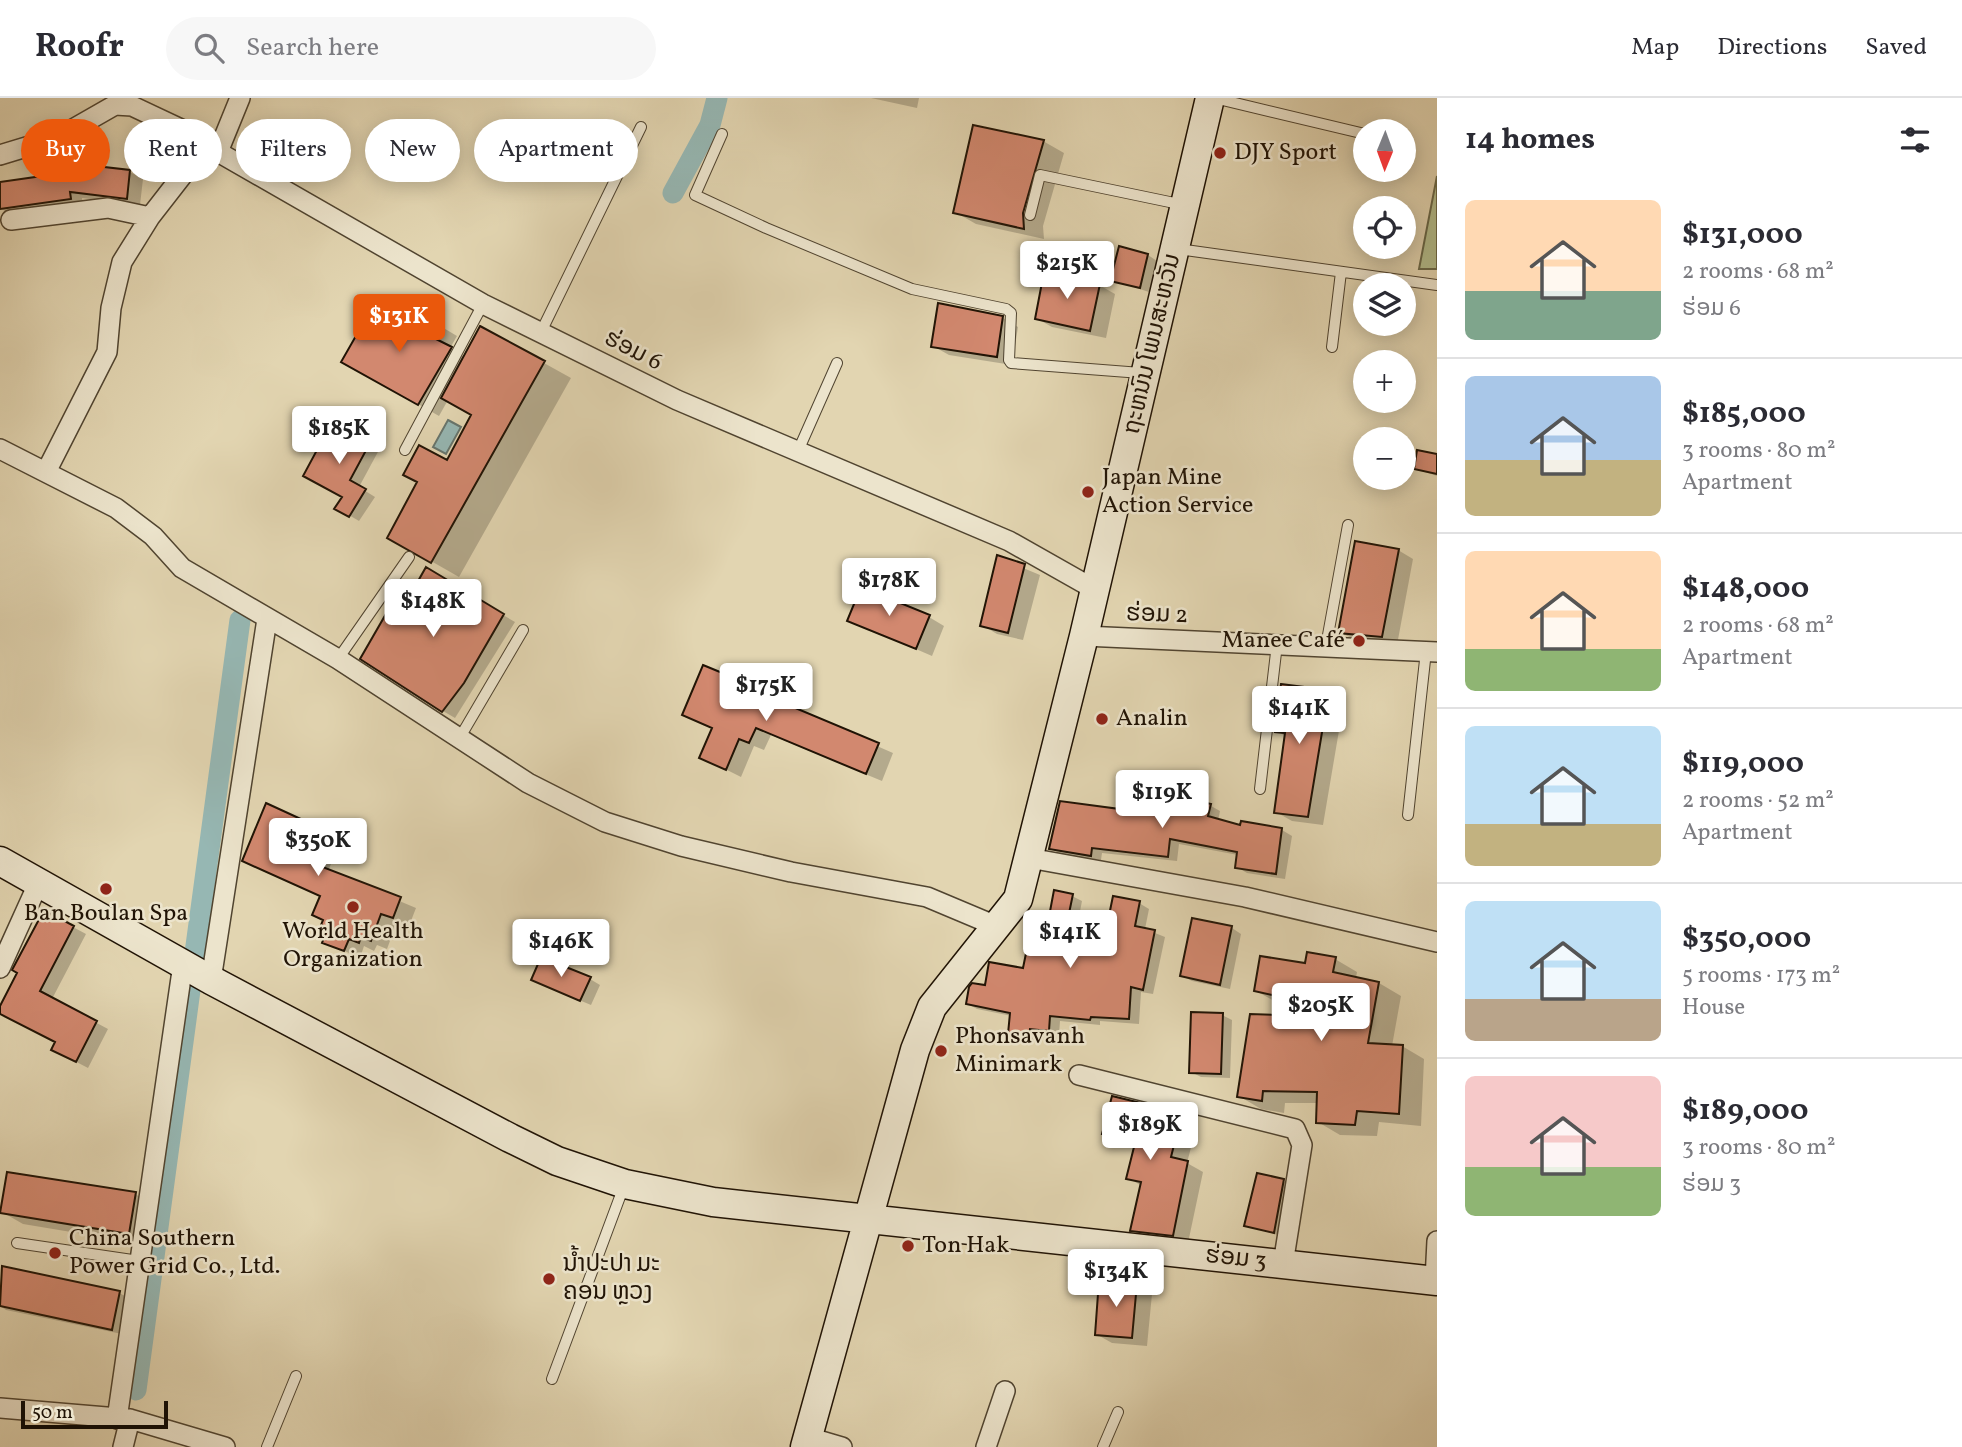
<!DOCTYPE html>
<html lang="en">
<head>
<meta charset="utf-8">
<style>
	body { margin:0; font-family:Vollkorn,"Noto Sans Lao",serif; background:#f7f7f7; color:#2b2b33; height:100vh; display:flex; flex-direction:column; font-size:26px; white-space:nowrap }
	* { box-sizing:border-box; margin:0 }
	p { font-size:23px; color:#7c7c81 }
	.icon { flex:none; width:38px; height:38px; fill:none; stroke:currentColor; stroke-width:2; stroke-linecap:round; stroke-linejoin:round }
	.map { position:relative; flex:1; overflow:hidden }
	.panel { display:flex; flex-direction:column; background:#fff; width:525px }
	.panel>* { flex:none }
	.hud { position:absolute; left:21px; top:21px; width:665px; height:63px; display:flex; gap:14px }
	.needle { width:46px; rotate:181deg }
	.controls { position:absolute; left:1353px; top:21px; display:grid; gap:14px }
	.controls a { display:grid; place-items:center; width:63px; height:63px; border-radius:50%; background:#fff; box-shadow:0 4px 18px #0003; font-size:35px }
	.scale { position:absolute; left:21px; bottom:18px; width:147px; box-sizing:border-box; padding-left:7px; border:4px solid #201305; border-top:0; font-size:19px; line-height:24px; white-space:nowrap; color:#201305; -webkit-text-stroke:5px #ece4cc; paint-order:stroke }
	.price { position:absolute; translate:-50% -60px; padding:0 16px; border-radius:7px; background:#fff; color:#222; font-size:23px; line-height:46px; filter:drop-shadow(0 2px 4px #0008) }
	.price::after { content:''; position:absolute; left:50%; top:42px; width:21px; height:16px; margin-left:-10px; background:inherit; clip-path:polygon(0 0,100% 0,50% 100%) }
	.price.current { background:#ea580c; color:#fff }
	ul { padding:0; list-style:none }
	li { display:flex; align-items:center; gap:21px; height:175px; padding:0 28px }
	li+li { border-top:2px solid #e1e1e2 }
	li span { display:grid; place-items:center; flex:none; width:196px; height:140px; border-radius:10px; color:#555 }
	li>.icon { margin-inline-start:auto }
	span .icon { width:84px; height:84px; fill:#fffc; stroke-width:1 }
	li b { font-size:30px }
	h2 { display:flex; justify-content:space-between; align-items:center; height:84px; padding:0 28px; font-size:30px }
	.pill { padding:0 24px; border-radius:32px; background:#fff; box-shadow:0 4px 18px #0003; font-size:24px; line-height:63px }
	.pill.current { background:#ea580c; color:#fff }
	header { display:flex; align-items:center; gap:42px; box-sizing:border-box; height:98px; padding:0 35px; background:#fff; border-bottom:2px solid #e1e1e2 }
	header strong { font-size:33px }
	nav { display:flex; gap:38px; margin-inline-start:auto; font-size:24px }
	.search { width:490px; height:63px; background:#f7f7f7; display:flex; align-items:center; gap:18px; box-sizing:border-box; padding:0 24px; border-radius:38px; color:#7c7c81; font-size:26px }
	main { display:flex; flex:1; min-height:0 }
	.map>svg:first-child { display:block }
	.green { fill:#b2bd8d; stroke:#696849; stroke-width:2 }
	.water { fill:#96b7b3; stroke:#67756d; stroke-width:2 }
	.shadow { fill:#0003 }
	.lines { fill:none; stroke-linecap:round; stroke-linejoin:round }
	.canal { stroke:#96b7b3; stroke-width:21 }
	.building { fill:#d2886f; stroke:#201305; stroke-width:2 }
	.lane-casing { stroke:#504430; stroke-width:12 }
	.street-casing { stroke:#504430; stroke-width:22 }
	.secondary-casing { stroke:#201305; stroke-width:31 }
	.lane { stroke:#ece4cc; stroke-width:10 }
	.street { stroke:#ece4cc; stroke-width:19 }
	.secondary { stroke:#ece4cc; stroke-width:28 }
	.poi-dot { fill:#8f2418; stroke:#ece4cc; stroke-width:2.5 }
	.labels { text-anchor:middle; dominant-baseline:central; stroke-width:5; stroke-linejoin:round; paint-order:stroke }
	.poi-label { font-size:24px; fill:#201305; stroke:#ece4cc; text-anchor:start }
	.street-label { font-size:24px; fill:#201305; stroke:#ece4cc }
</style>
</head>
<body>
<header>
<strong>Roofr</strong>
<div class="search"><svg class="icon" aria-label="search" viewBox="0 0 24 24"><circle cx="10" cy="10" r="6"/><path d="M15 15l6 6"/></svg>Search here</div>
<nav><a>Map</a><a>Directions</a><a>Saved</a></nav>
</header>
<main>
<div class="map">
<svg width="1437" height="1349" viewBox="0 0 1437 1349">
	<rect width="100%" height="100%" fill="#e2d5b1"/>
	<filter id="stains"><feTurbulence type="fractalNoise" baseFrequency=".00286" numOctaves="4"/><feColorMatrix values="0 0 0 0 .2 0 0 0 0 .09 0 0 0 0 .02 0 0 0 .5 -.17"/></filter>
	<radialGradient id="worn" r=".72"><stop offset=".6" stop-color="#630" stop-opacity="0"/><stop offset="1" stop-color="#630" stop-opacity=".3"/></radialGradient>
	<path class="green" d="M1437,78V171H1419Z"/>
	<path class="water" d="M448,322L461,329L446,356L433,349Z"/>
	<path class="shadow" d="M871,0H919L917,10Z
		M1043,43L1064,55L1043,128L1044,141L976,126L955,114Z
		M80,67L130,74L143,81L140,107L82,100L83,108L13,118L0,110V86L79,74Z
		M1148,157L1157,163L1149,194L1112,182Z
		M1099,187L1115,196L1106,240L1052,229L1036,220Z
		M940,207L1003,220L1018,229L1012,267L949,257L933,248Z
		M420,216L457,238L450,250L465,259L544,265L571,280L459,479L389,439L419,384L447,364L473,317L448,302L439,318L343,263L379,231L414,227Z
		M332,327L379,352L359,389L375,399L359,423L337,410L344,398Z
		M1437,358V378L1416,371Z
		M1398,452L1413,461L1397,547L1355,542L1340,534Z
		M999,460L1040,477L1023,542L997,536L982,527Z
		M426,472L515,524L455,620L443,613L405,510Z
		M929,519L944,528L932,558L849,522Z
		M1282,588L1329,594L1344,603L1323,727L1292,723L1276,714L1287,639L1277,633Z
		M770,597L783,607L893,655L882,683L771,637L764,652L754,648L741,679L701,659L713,631L684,616Z
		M1174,700L1211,708L1220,713L1218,723L1242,729V725L1282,732L1292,738L1285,781L1247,775L1237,769L1238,757L1179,746L1177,763L1102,755L1101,762L1060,756L1051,750L1122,713Z
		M326,734L341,743L328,773L416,810L409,828L397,824L387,851L377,847L374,853L364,848L360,860L325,844L330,830L321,799L259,771Z
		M1072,798L1082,803L1076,834L1106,839L1139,805L1149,811L1145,831L1165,839L1153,896L1141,894L1139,926L1100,923V927L1060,923L1059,937L1040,936L1039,943L1020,941L1010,935L1012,918L977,911L968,906L986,889L1025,872L1050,826Z
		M45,814L86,836L52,901L108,931L88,970L65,958L57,944L0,914Z
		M1194,822L1232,830L1241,836L1230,891L1192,883L1182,878Z
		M1335,861L1357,874L1356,880L1379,885L1401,898L1392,948H1402L1424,961L1421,1028L1379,1024L1377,1038L1340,1037L1318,1024L1319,1005H1285L1284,1015L1261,1011L1239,998L1314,920L1315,913L1278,905L1256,893L1307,867Z
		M590,881L600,887L591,907L543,887Z
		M1222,917L1232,922L1230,980L1201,979L1191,974Z
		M1181,1017L1197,1026L1187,1065L1203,1074L1188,1145L1147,1141L1132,1132L1142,1088L1128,1080L1136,1048L1104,1035Z
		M1283,1083L1293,1089L1284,1139L1246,1127Z
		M135,1096L156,1108L149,1147L23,1126L2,1114Z
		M3,1170L119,1195L129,1200L122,1236L6,1212L0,1208Z
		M1136,1187L1152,1196L1147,1248L1112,1245L1096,1236Z"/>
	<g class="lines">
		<path class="canal" d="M673,95L710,27L717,0
			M136,1292L240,522"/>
	</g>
	<path class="building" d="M973,27L1044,42L1023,115L1024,131L953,115Z
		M78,66L130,72L127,101L70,94L71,101L0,111V84L77,73Z
		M1119,148L1148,156L1140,190L1110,183Z
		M1044,174L1100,186L1090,233L1035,221Z
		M938,205L1003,218L997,259L931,249Z
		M389,211L413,225L419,214L438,224L430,238L452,249L418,307L341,264L365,222L378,229Z
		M480,228L545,263L431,465L387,440L417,384L403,377L419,347L447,362L471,317L441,300Z
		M332,324L370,345L350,382L366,391L349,419L334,411L342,399L303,378Z
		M1417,352L1437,356V376L1414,371Z
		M1355,443L1399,451L1382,539L1338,535Z
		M997,457L1025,466L1008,535L980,528Z
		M426,469L504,516L464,585L442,614L360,561L394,502L404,508Z
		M861,489L930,517L916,551L847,523Z
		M703,567L771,595L769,599L879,645L866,676L756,630L749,645L739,641L726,672L699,660L712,630L682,617Z
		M1281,586L1329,592L1308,719L1274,715L1285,635L1275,634Z
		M1121,694L1174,698L1211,706L1208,718L1240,727L1241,723L1282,730L1276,776L1235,770L1237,754L1170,741L1168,759L1092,750L1091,758L1049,751L1060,703L1120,711Z
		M266,705L327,733L312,765L401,799L393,820L381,816L371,843L361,839L359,845L349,841L344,853L322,845L328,830L321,827L323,822L312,817L320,798L242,763Z
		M1054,792L1073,796L1066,830L1105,837L1113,798L1140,803L1135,828L1155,832L1143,892L1131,889L1129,921L1091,919L1090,922L1050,918L1049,933L1030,931V938L1008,936L1010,915L966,906L969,889L972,885L985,887L989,864L1023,870L1033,821L1048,824Z
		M44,812L74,828L40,893L97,923L76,964L51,952L55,944L0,916V908L17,875L12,872Z
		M1192,820L1232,828L1220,887L1180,878Z
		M1307,854L1336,859L1333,874L1379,884L1368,945L1403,947L1399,1016L1357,1013L1355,1027L1316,1025L1317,994L1263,993L1262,1003L1237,999L1250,916L1313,918L1314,906L1254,893L1260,858L1305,865Z
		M541,859L591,879L580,903L531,882Z
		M1191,914L1223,915L1221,976L1189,975Z
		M1112,998L1182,1015L1171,1059L1188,1063L1173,1138L1130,1133L1141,1084L1126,1081L1135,1045L1102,1036Z
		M7,1074L136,1094L129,1136L0,1115Z
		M1257,1075L1284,1081L1274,1135L1244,1128Z
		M2,1168L120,1193L112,1232L0,1208Z
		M1099,1182L1137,1185L1132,1240L1095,1237Z"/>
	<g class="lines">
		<defs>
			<path id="lane" d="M1214,0L1365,36
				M722,36L695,97L766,130L912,191L1006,211L1011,215L1009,262L1011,265L1141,275
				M1030,117L1040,77L1184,107
				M1178,151L1437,187
				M541,234L641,29
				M1332,249L1341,174
				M405,352L483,206
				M798,353L837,265
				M1326,548L1348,427
				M338,561L409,459
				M459,641L523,532
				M1260,691L1277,546
				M1408,717L1426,553
				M17,1145L139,1163
				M552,1281L624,1088
				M267,1349L296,1278
				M1103,1349L1118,1314"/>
			<path id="street" d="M240,0L218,54L483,206L677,302L1009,443L1094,491
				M0,57L59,39L115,7L132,8L183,32L218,54L185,74L150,119L122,164L111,210L107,254L46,374
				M11,122L108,110L150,119
				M0,351L116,410L153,438L182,470L338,561L528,685L605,724L681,748L791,774L927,799L996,828
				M1084,538L1437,554
				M1029,760L1245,799L1437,844
				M0,870L38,786
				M211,882L267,521
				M1079,977L1295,1031L1302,1047L1283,1166
				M1435,1182L1437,1143
				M0,1310L130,1321L225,1349
				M117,1321L183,866
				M808,1339L842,1349
				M123,1349L130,1321
				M986,1349L1005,1293"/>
			<path id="secondary" d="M0,763L211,882L510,1040L557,1063L625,1086L713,1104L1437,1183
				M805,1349L915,952L932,909L1018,801L1084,538L1210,0"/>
		</defs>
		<use href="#lane" class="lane-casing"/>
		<use href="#street" class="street-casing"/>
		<use href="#secondary" class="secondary-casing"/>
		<use href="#lane" class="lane"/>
		<use href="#street" class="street"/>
		<use href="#secondary" class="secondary"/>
	</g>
	<g class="poi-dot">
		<circle cx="1220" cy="55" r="7"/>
		<circle cx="1088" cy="394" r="7"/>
		<circle cx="1359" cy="543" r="7"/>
		<circle cx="1102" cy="621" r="7"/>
		<circle cx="106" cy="791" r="7"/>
		<circle cx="353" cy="809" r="7"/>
		<circle cx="941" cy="953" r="7"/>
		<circle cx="908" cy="1148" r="7"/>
		<circle cx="55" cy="1155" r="7"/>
		<circle cx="549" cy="1181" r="7"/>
	</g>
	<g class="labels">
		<g class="poi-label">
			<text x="1234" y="55">DJY Sport</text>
			<text x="1102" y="380">Japan Mine<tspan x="1102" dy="28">Action Service</tspan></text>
			<text x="1345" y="543" text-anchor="end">Manee Café</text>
			<text x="1116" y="621">Analin</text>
			<text x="106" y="816" text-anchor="middle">Ban Boulan Spa</text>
			<text x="353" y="834" text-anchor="middle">World Health<tspan x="353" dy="28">Organization</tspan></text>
			<text x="955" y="939">Phonsavanh<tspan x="955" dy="28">Minimark</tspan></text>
			<text x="69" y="1141">China Southern<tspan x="69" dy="28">Power Grid Co., Ltd.</tspan></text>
			<text x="922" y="1148">Ton Hak</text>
			<text x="563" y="1167">ນ້ຳປະປາ ມະ<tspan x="563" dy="28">ຄອນ ຫຼວງ</tspan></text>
		</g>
		<g class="street-label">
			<text transform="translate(1153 246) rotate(-77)">ຖະຫນົນ ໂພນສະຫວັນ</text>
			<text transform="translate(633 253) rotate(27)">ຮ່ອມ 6</text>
			<text transform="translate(1157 517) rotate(2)">ຮ່ອມ 2</text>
			<text transform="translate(1236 1161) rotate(6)">ຮ່ອມ 3</text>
		</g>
	</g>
	<rect width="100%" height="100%" filter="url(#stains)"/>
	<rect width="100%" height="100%" fill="url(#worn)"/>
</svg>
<div class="controls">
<a><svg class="needle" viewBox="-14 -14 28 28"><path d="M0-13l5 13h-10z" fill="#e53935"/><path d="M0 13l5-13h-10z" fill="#7c7c81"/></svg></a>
<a><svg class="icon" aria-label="locate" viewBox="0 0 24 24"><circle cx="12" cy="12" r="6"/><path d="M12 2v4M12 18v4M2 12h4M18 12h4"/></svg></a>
<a><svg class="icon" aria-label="layers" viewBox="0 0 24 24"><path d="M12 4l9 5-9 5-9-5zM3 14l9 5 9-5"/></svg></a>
<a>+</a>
<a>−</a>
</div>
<div class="scale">50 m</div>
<b class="price" style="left:1067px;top:203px">$215K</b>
<b class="price current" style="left:399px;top:256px">$131K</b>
<b class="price" style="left:339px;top:368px">$185K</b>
<b class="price" style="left:889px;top:520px">$178K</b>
<b class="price" style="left:433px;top:541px">$148K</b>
<b class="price" style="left:766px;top:625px">$175K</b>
<b class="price" style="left:1299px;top:648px">$141K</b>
<b class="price" style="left:1162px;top:732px">$119K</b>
<b class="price" style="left:318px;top:780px">$350K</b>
<b class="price" style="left:1070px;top:872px">$141K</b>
<b class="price" style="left:561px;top:881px">$146K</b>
<b class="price" style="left:1321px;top:945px">$205K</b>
<b class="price" style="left:1150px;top:1064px">$189K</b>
<b class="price" style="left:1116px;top:1211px">$134K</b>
<div class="hud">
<a class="pill current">Buy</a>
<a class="pill">Rent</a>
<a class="pill">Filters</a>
<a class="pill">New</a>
<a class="pill">Apartment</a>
</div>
</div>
<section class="panel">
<h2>14 homes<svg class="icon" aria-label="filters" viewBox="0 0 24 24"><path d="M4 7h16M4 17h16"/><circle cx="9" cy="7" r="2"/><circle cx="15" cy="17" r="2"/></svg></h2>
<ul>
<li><span style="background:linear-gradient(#ffd9b3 65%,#7fa58c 0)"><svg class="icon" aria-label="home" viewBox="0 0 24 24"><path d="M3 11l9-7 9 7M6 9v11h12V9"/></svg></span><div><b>$131,000</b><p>2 rooms · 68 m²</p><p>ຮ່ອມ 6</p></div></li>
<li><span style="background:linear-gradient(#a9c7e8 60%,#c2b280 0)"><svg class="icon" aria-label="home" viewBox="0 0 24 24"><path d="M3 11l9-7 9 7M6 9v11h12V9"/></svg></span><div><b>$185,000</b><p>3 rooms · 80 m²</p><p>Apartment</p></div></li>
<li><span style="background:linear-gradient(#ffd9b3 70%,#8fb573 0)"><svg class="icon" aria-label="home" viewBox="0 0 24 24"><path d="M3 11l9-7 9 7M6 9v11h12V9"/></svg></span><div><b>$148,000</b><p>2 rooms · 68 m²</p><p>Apartment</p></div></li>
<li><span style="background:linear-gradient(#bfe0f5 70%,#c2b280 0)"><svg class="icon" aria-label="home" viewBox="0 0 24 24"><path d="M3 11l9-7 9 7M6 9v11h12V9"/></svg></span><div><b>$119,000</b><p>2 rooms · 52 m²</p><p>Apartment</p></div></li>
<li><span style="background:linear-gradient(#bfe0f5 70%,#b9a48a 0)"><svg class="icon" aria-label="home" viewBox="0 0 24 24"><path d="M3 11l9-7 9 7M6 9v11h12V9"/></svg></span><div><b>$350,000</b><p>5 rooms · 173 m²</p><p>House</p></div></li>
<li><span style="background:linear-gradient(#f6c9c9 65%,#8fb573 0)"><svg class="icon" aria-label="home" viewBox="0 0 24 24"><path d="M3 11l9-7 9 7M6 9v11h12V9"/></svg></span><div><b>$189,000</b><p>3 rooms · 80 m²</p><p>ຮ່ອມ 3</p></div></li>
</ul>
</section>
</main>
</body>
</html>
